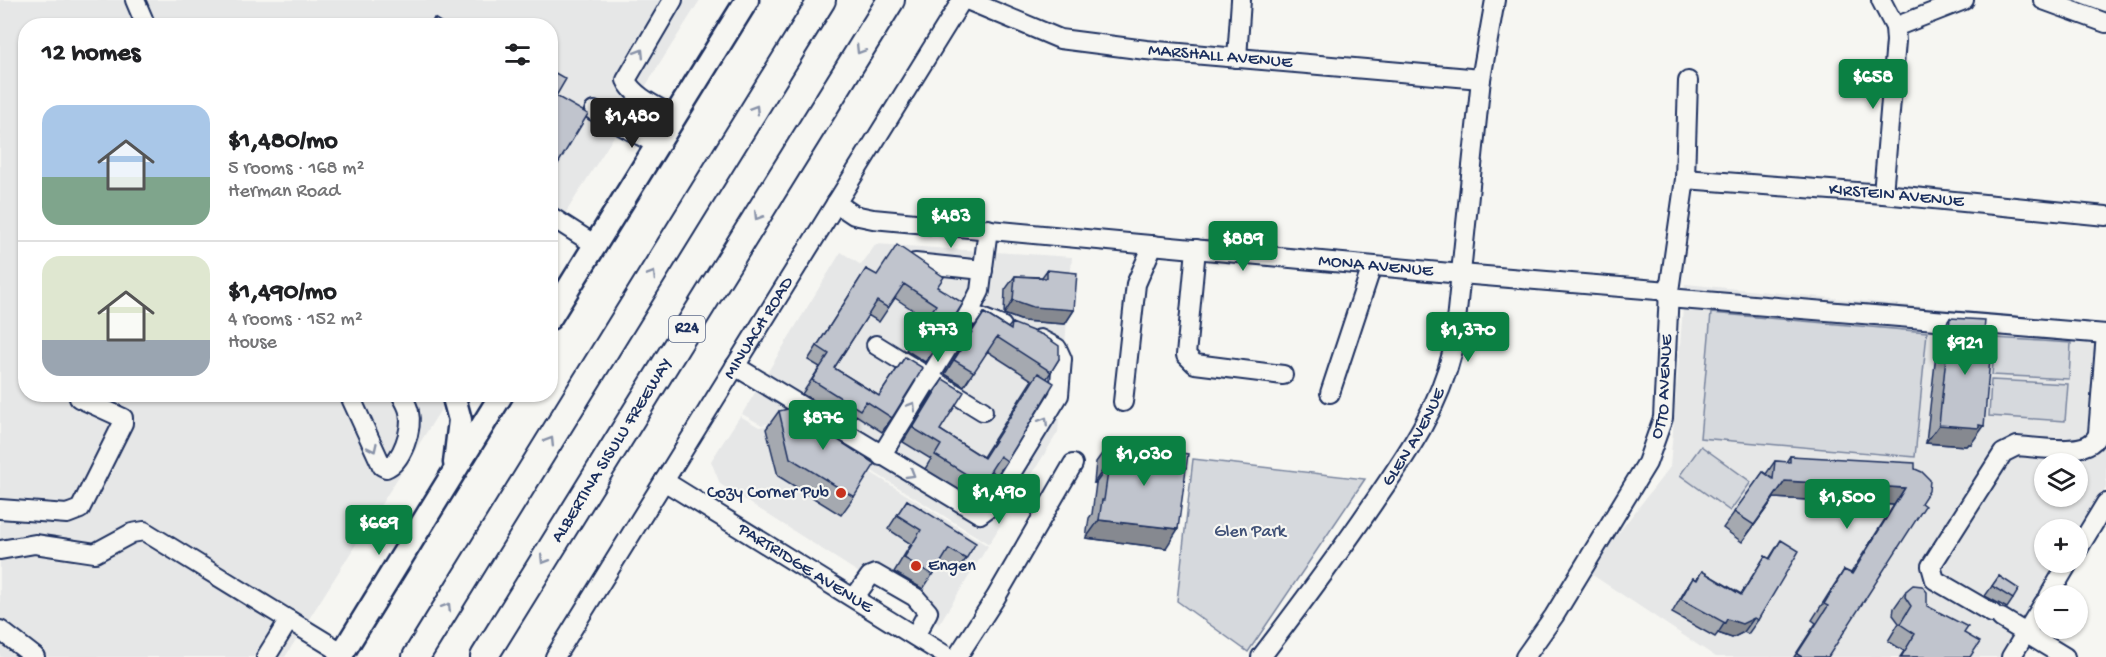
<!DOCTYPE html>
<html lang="en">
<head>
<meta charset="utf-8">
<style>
	body { margin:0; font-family:"Gochi Hand",sans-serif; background:#f2f2f2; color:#202124; height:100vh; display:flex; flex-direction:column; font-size:22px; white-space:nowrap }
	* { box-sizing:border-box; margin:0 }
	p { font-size:20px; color:#757577 }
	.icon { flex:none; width:33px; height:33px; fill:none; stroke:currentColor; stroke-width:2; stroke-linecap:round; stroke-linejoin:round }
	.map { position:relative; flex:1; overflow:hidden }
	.drawer { position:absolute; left:18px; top:18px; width:540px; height:384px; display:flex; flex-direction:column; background:#fff; border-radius:24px; box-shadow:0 2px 4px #0004 }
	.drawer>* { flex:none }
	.controls { position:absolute; left:2034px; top:453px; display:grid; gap:12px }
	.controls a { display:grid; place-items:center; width:54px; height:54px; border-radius:50%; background:#fff; box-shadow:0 2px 4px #0004; font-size:30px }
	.price { position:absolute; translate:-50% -51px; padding:0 14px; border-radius:6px; background:#0b8043; color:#fff; font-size:20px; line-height:39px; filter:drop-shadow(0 2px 3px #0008) }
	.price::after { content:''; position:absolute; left:50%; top:36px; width:18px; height:14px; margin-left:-9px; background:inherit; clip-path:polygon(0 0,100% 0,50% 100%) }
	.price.active { background:#222; color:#fff }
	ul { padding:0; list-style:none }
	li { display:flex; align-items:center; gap:18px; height:150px; padding:0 24px }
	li+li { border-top:2px solid #e0e0e0 }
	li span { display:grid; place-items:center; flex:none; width:168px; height:120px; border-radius:18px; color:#555 }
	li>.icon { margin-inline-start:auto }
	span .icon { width:72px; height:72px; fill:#fffc; stroke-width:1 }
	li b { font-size:26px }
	h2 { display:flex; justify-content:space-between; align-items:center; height:72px; padding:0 24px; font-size:26px }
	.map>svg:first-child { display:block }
	.built { fill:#e6e7e7; fill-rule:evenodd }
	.green { fill:#d6d9dd; stroke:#78849e; stroke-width:1.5 }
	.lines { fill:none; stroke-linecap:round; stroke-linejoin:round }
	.minor-casing { stroke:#1b2f5e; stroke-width:22 }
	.major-casing { stroke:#1b2f5e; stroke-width:27 }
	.highway-casing { stroke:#1b2f5e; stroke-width:30 }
	.minor { stroke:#f6f6f2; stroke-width:18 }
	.major { stroke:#f6f6f2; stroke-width:22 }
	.highway { stroke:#f6f6f2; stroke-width:26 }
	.wall { fill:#a5a9b0; stroke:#1b2f5e; stroke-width:1.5 }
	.shaded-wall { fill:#868990; stroke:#1b2f5e; stroke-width:1.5 }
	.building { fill:#c0c4cd; stroke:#1b2f5e; stroke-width:1.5 }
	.oneway { stroke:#8892a8 }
	.poi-dot { fill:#c8321e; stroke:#f6f6f2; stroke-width:2 }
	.labels { text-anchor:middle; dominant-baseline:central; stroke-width:4.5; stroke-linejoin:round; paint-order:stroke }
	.shield { fill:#f6f6f2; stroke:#5d6b8a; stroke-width:1.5 }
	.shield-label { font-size:16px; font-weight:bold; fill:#1b2f5e }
	.street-label { font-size:18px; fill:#1b2f5e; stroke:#f6f6f2 }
	.poi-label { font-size:18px; fill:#1b2f5e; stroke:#f6f6f2; text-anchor:end }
	.park-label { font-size:18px; fill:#405177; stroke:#f6f6f2 }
</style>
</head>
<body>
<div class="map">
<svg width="2106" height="657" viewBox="0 0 2106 657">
	<rect width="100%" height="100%" fill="#f6f6f2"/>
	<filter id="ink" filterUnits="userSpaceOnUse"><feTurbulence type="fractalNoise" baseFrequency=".0167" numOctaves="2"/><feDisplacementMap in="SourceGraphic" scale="12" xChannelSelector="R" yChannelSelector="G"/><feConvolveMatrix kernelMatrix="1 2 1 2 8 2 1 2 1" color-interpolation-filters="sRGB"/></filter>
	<g filter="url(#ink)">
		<path class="built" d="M0,0H700L551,236L550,26H26V394L450,395L285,657H0Z
			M876,244L1072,257L1058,432L989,544L803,428V430L988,546L939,624L720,484L711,461L740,416L759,427L801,420L800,417L762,425L742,414L841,252L861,265Z
			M1685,284L2106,324V488L2078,534V530H2044V562L2060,563L2001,657H1716L1588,572L1670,467ZM2044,464H2078V496H2044Z"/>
		<path class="green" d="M1711,313L1927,332L1915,457L1700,438Z
			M1995,338L2071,343L2069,379L1992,375Z
			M1991,380L2068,384L2065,421L1989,416Z
			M1701,446L1751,482L1730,511L1680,475Z
			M1193,459L1365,479L1248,652L1177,601Z"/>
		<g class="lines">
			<defs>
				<g id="minor">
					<path d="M135,0L146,26"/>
					<path d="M673,0L626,80C633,97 660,108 675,117"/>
					<path id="s1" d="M967,0L1060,39L1146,50L1481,79"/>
					<path d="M1881,0L1895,27L1896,41L1883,194"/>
					<path d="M2043,0L2106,23"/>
					<path d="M1895,27L1964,0"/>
					<path d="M1237,58L1241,0"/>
					<path d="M594,111L658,145"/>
					<path id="s2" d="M1685,179L1883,194L2106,216"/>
					<path id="s3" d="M836,203L854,215L873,219L1461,274L1669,291"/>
					<path d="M550,216L597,246"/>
					<path d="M1196,249L1186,355L1195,364L1283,375"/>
					<path d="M915,263L983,270"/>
					<path d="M1668,298L2106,334"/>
					<path d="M969,313L1002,326"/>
					<path d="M876,345L983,411"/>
					<path d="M735,366L980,514L991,506L1059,395L1062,359L1057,348L1040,339"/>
					<path d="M1330,393L1372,266"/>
					<path d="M349,394L382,466L386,468C402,462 413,429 409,412C408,406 404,400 401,394"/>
					<path d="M1123,402L1136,284L1153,245"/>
					<path d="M881,456L969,313L980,291L988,229"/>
					<path id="s4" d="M664,481L948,657"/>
					<path d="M0,509L67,514L80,509L123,423V418L79,398"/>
					<path d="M2078,549L2106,503"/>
					<path d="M0,550L35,544L95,553L132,533L144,531L289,620"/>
					<path d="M2049,596L2069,562"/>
					<path d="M854,598L870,576L875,574L915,597L928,612L915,636"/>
					<path d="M1992,613L1935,580L1931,566L2003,453L2017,446C2038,447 2092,458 2098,433L2106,334"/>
					<path d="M2001,618L2065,657"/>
					<path d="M0,630L35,657"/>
					<path d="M266,657L289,620L343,653"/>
					<path id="s5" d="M555,657L962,0"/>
					<path d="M957,657L996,597L1073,464"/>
					<path id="s6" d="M1261,657C1300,606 1338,555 1374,502C1409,451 1438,410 1453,350L1481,79L1495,0"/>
					<path id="s7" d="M1525,657L1554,616L1647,463L1663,418L1669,291L1685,179L1688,81"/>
					<path d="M2011,657L2044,603"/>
				</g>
				<path id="major" d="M550,318L747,0
					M453,394L460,420L455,463
					M340,657L502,394"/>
				<g id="highway">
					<path d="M416,657L822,0"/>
					<path id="s8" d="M484,657L891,0"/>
				</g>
			</defs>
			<use href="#minor" class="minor-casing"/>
			<use href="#major" class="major-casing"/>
			<use href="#highway" class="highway-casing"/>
			<use href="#minor" class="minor"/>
			<use href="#major" class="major"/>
			<use href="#highway" class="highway"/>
		</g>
		<path class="wall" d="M866,269L876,275L937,287L935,349L925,362L906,350L926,319L895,298L879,322L868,315L834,368L879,396L905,357L892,418L882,432L856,415L851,423L802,394L820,367L808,360Z
			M1047,270L1074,310L1065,324L1023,321L1004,314L1005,290L1015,276L1042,277Z
			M984,313L1008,328L1012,323L1059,359L1047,378L1007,461L997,475L991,471L973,498L925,469L931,459L903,442L933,393L943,379L940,430L983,457L1032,380L987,351L964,386L945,374L974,327Z
			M1950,318L1971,444H1968L1966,446L1926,443L1938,336Z
			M779,411L854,497L841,515L778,476L766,429Z
			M1109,444L1166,548L1086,538L1089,518L1092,514L1096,483H1094L1096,462Z
			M1790,456L1915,469L1828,657H1794L1816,623L1812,620L1833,587L1844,570L1851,573L1894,505L1774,498L1742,542L1723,528L1763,472L1766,474L1775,461L1786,462Z
			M907,500L966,559L956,573L940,563L923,589L894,572L911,544L888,529Z
			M1781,540L1758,620L1748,634L1744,632L1732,638L1718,633L1715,637L1672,613L1684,592L1693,578L1696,580L1702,571L1741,594L1765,556L1769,559Z
			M1999,576L2013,599L2007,608L1985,596Z
			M1906,591L1964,633L1970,657H1900L1904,651L1888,641L1899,623L1893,615L1894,608Z"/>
		<path class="shaded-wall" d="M1013,300L1074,310L1065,324L1023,321L1004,314Z
			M1939,425H1979L1984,426L1971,444H1968L1966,446L1926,443Z
			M1106,465H1109L1096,483H1094Z
			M1785,481L1905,488L1894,505L1774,498L1742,542Z
			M1099,520L1178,529L1166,548L1086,538Z
			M1754,618L1744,632L1732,638L1718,633L1727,619Z"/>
		<path class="building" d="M434,18L447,26H430Z
			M550,70L566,79L556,96L588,114L550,177Z
			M897,245L944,277L937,287L963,303L935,349L915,336L936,305L904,284L888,308L877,301L834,368L879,396L905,357L923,368L892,418L866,401L860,410L812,380L829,354L817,346L866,269L877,275Z
			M1047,270L1077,273L1074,310L1033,307L1013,300L1015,276L1047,278Z
			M984,313L1011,330L1012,323L1043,335L1059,346V359L1051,372L997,337L974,372L954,360Z
			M1950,318L1985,320L1982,358L1990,359L1984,426L1979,425V428L1939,425Z
			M1038,373L1054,383L1007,461L1000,456L982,484L935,455L941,445L913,428L943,379L964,392L940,430L984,458Z
			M810,404L815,425L875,464L854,497L790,458L779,411Z
			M1109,444L1188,454L1178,529L1099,520L1102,500H1104L1109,465H1106Z
			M1790,456L1915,463V469L1922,472L1930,480L1929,491L1921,503L1925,506L1828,657H1802L1797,654L1828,606L1824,604L1844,570L1852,574L1905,488L1785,481L1754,525L1734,512L1763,472L1773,479L1775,461L1790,462Z
			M907,500L976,543L966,559L949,549L933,575L904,558L921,530L897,515Z
			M1781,540L1799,551L1758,620L1754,618L1742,624L1727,619L1725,623L1681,599L1693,578L1697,580L1702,571L1741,595L1765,556L1770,559Z
			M1999,576L2019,589L2013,599L1992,586Z
			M1913,585L1922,586L1927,592V606L1968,627L1964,633L1980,642L1970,657H1901L1915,634L1900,624L1911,606L1905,597L1906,591Z"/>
		<defs><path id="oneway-chevron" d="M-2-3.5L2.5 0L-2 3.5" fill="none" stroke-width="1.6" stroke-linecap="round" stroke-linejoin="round" transform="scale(1.5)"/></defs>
		<g class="oneway">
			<use href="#oneway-chevron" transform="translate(860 50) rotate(122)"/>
			<use href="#oneway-chevron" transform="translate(640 53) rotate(-58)"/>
			<use href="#oneway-chevron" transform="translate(755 109) rotate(-58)"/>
			<use href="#oneway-chevron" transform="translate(758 216) rotate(122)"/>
			<use href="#oneway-chevron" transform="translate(652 275) rotate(-58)"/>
			<use href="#oneway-chevron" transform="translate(912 406) rotate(-58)"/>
			<use href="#oneway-chevron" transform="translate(1044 421) rotate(-58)"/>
			<use href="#oneway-chevron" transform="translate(550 441) rotate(-58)"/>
			<use href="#oneway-chevron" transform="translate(373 448) rotate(65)"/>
			<use href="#oneway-chevron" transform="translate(911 474) rotate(31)"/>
			<use href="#oneway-chevron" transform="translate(544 560) rotate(122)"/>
			<use href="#oneway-chevron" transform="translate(447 607) rotate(-58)"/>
		</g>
	</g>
	<g class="poi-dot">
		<circle cx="841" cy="493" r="6"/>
		<circle cx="916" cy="566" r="6"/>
	</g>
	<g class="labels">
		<rect class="shield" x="669" y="316" width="36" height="26" rx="4.5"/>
		<g class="shield-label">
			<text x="687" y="329">R24</text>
		</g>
		<g class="street-label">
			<text stroke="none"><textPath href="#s1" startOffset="262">MARSHALL AVENUE</textPath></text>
			<text stroke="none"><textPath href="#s2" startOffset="212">KIRSTEIN AVENUE</textPath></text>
			<text stroke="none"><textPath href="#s3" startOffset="546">MONA AVENUE</textPath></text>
			<text stroke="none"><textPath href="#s5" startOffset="387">MINUACH ROAD</textPath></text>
			<text stroke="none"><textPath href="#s7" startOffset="308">OTTO AVENUE</textPath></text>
			<text stroke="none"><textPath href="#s6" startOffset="268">GLEN AVENUE</textPath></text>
			<text stroke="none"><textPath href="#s8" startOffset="243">ALBERTINA SISULU FREEWAY</textPath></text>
			<text stroke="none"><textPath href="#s4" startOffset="166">PARTRIDGE AVENUE</textPath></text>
		</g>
		<g class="poi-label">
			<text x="829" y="493">Cozy Corner Pub</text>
			<text x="928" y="566" text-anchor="start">Engen</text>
		</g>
		<g class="park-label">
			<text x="1250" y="532">Glen Park</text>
		</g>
	</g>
</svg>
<div class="controls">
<a><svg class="icon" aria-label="layers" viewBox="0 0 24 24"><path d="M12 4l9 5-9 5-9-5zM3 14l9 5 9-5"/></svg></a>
<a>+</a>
<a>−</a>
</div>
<b class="price" style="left:1873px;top:110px">$658</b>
<b class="price active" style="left:632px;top:149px">$1,480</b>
<b class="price" style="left:951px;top:249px">$483</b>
<b class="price" style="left:1243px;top:272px">$889</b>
<b class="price" style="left:938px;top:363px">$773</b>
<b class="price" style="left:1468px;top:363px">$1,370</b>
<b class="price" style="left:1965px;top:376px">$921</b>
<b class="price" style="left:823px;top:451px">$876</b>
<b class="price" style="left:1144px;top:487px">$1,030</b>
<b class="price" style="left:999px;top:525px">$1,490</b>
<b class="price" style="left:1847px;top:530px">$1,500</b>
<b class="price" style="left:379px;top:556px">$669</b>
<section class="drawer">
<h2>12 homes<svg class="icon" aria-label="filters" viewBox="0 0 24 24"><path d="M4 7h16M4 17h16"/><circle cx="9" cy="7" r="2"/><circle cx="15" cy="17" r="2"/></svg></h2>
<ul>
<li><span style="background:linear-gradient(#a9c7e8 60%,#7fa58c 0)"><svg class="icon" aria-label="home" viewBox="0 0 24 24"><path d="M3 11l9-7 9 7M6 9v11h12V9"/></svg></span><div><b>$1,480/mo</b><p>5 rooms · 168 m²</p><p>Herman Road</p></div></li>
<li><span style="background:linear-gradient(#dfe7d0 70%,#9aa5b1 0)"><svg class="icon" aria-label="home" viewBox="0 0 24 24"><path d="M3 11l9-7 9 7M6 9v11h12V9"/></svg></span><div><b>$1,490/mo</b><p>4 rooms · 152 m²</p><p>House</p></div></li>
</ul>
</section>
</div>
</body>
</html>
